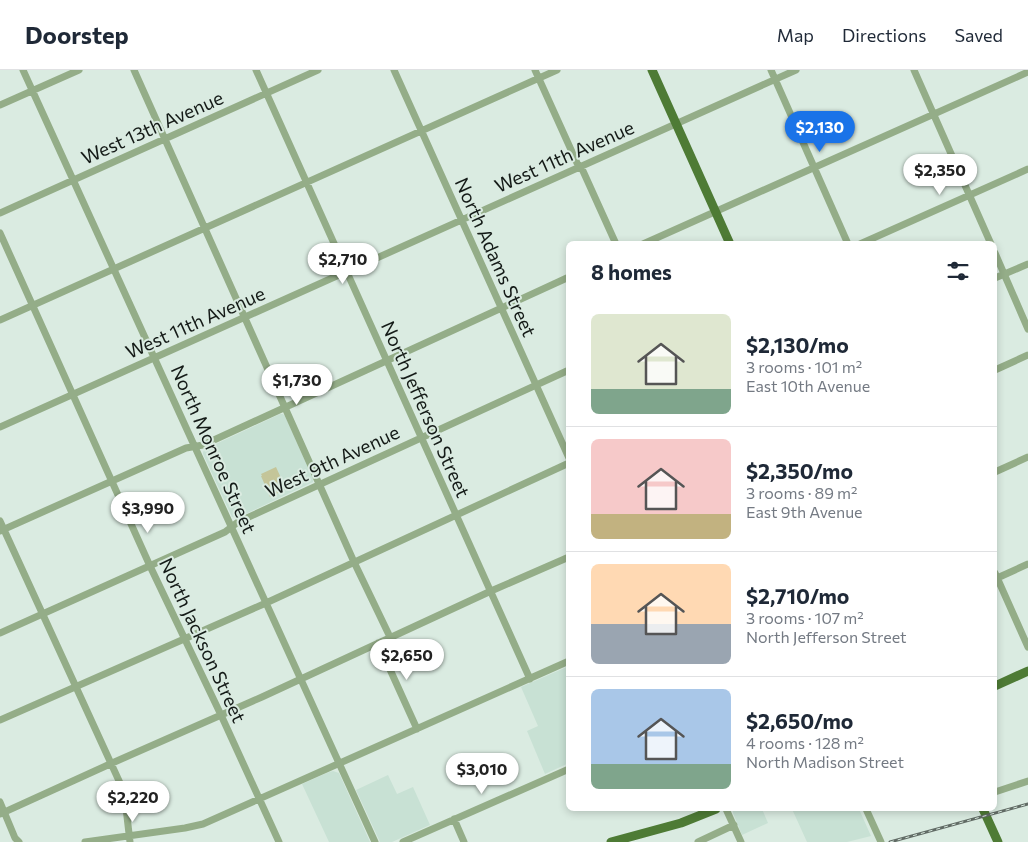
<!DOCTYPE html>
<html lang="en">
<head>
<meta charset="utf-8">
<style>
	body { margin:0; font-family:Commissioner,sans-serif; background:#f6f6f7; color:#1f2937; height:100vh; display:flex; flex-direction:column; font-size:19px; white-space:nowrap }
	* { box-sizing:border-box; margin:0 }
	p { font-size:16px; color:#747a83 }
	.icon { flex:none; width:28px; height:28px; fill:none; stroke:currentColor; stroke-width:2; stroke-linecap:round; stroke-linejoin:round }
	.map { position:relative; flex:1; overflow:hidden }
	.panel { position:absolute; left:566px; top:171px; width:431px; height:570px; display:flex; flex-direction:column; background:#fff; border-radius:8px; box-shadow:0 2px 8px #0003 }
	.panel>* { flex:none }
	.price { position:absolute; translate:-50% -42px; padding:0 11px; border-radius:18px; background:#fff; color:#222; font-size:16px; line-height:32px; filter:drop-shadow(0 1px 2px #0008) }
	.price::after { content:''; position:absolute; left:50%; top:30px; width:15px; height:11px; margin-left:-8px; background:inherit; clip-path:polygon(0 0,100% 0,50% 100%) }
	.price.current { background:#1a73e8; color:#fff }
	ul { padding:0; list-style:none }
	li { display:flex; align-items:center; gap:15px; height:125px; padding:0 25px }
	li+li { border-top:1px solid #e0e1e3 }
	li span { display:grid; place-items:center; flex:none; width:140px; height:100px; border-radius:8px; color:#555 }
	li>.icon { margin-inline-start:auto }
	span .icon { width:60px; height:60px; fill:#fffc; stroke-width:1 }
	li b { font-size:21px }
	h2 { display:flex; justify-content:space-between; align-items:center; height:60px; padding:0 25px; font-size:21px }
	header { display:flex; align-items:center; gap:30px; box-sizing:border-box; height:70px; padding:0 25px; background:#fff; border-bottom:1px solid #e0e1e3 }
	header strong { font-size:24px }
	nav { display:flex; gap:28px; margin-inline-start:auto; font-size:18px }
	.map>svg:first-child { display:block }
	.built { fill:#c8e1d4 }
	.green { fill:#c4c599 }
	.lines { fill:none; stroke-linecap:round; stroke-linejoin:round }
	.minor { stroke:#94ad88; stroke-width:7 }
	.major { stroke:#4e7b35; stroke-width:9 }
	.rail-casing { stroke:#616b65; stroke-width:3 }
	.rail { stroke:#daebe1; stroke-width:1; stroke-dasharray:4; stroke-linecap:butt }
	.labels { text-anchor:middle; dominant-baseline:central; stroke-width:4; stroke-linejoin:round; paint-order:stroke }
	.street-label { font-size:19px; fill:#141a17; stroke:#daebe1 }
</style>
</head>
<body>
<header>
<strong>Doorstep</strong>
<nav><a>Map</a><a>Directions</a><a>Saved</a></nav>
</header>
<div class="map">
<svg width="1028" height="772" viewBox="0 0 1028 772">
	<rect width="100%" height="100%" fill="#daebe1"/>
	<path class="built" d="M280,344H283L285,346L313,409V412L237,448L232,447L203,384V382L205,379Z
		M569,596V693L545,704L527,661L538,656L521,617Z
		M333,701L339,703L370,772H329L302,714L329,702Z
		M388,705L397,724L413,717L430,755L392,772H380L356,720Z
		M733,739H762L768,753L742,765L733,743Z
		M792,739H859L871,766L847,772H807Z"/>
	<path class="green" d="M276,397L286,419L270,427L261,406H262L261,404Z"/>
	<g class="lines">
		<path class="minor" d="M23,0L375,772
			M134,0L354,492L390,567
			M256,0L530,609
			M394,0L569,388
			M535,0L577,93L583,101L616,174
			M771,0L848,174
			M914,0L991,174
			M0,35L79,0
			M0,143L318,0
			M0,163L150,496L221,645L279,772
			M643,174L1028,2
			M860,174L1028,99
			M995,183L1028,259
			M995,208L1028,194
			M0,250L557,0
			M995,300L1028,285
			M0,357L796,0
			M995,402L1028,387
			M0,451L120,713L126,738L130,772
			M0,461L186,378L203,375L569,207
			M995,503L1028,577
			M995,509L1028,494
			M0,563L225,462L238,452L569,300
			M378,573L417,659
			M0,650L266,533L569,393
			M995,722L1028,711
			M0,732L15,768L19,772
			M726,739L741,772
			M866,739L881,772
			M0,744L110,694L262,627L491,521L569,487
			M454,749L464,772
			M85,772L185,758L203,754L569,591
			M403,772L569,699
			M698,772L734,755"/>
		<path class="major" d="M652,0L730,174
			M995,616L1028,601
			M983,739L998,772
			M611,772L681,753L716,739"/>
		<defs>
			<path id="rail" d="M890,772L1028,734"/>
		</defs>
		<use href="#rail" class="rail-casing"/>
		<use href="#rail" class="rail"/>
	</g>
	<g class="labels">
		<g class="street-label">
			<text transform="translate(152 57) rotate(-24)">West 13th Avenue</text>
			<text transform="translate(564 86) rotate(-24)">West 11th Avenue</text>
			<text transform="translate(496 187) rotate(66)">North Adams Street</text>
			<text transform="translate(195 252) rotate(-24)">West 11th Avenue</text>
			<text transform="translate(426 339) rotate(66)">North Jefferson Street</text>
			<text transform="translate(214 379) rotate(66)">North Monroe Street</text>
			<text transform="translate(332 391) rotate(-25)">West 9th Avenue</text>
			<text transform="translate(203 570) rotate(65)">North Jackson Street</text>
		</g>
	</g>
</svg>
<b class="price current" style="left:820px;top:83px">$2,130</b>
<b class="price" style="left:940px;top:126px">$2,350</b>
<b class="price" style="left:343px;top:215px">$2,710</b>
<b class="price" style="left:297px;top:336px">$1,730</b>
<b class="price" style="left:148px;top:464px">$3,990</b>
<b class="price" style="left:407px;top:611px">$2,650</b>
<b class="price" style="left:482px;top:725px">$3,010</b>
<b class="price" style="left:133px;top:753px">$2,220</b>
<section class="panel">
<h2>8 homes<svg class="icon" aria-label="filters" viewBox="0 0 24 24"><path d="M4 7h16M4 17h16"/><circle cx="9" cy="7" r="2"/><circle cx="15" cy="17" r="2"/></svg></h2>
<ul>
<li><span style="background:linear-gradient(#dfe7d0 75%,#7fa58c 0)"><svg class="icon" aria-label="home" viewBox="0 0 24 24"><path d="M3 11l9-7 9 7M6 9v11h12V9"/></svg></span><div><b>$2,130/mo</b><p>3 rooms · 101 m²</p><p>East 10th Avenue</p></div></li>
<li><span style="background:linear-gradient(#f6c9c9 75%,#c2b280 0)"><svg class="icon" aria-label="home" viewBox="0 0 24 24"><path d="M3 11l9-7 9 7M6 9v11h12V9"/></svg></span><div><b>$2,350/mo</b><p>3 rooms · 89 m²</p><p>East 9th Avenue</p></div></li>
<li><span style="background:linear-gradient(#ffd9b3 60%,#9aa5b1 0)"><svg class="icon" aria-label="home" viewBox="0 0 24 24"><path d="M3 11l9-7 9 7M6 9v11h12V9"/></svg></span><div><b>$2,710/mo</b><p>3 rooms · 107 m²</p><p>North Jefferson Street</p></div></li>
<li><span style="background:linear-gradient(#a9c7e8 75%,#7fa58c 0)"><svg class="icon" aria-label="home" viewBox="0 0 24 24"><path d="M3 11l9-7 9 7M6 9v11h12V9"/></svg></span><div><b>$2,650/mo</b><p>4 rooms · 128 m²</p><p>North Madison Street</p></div></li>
</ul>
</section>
</div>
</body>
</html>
